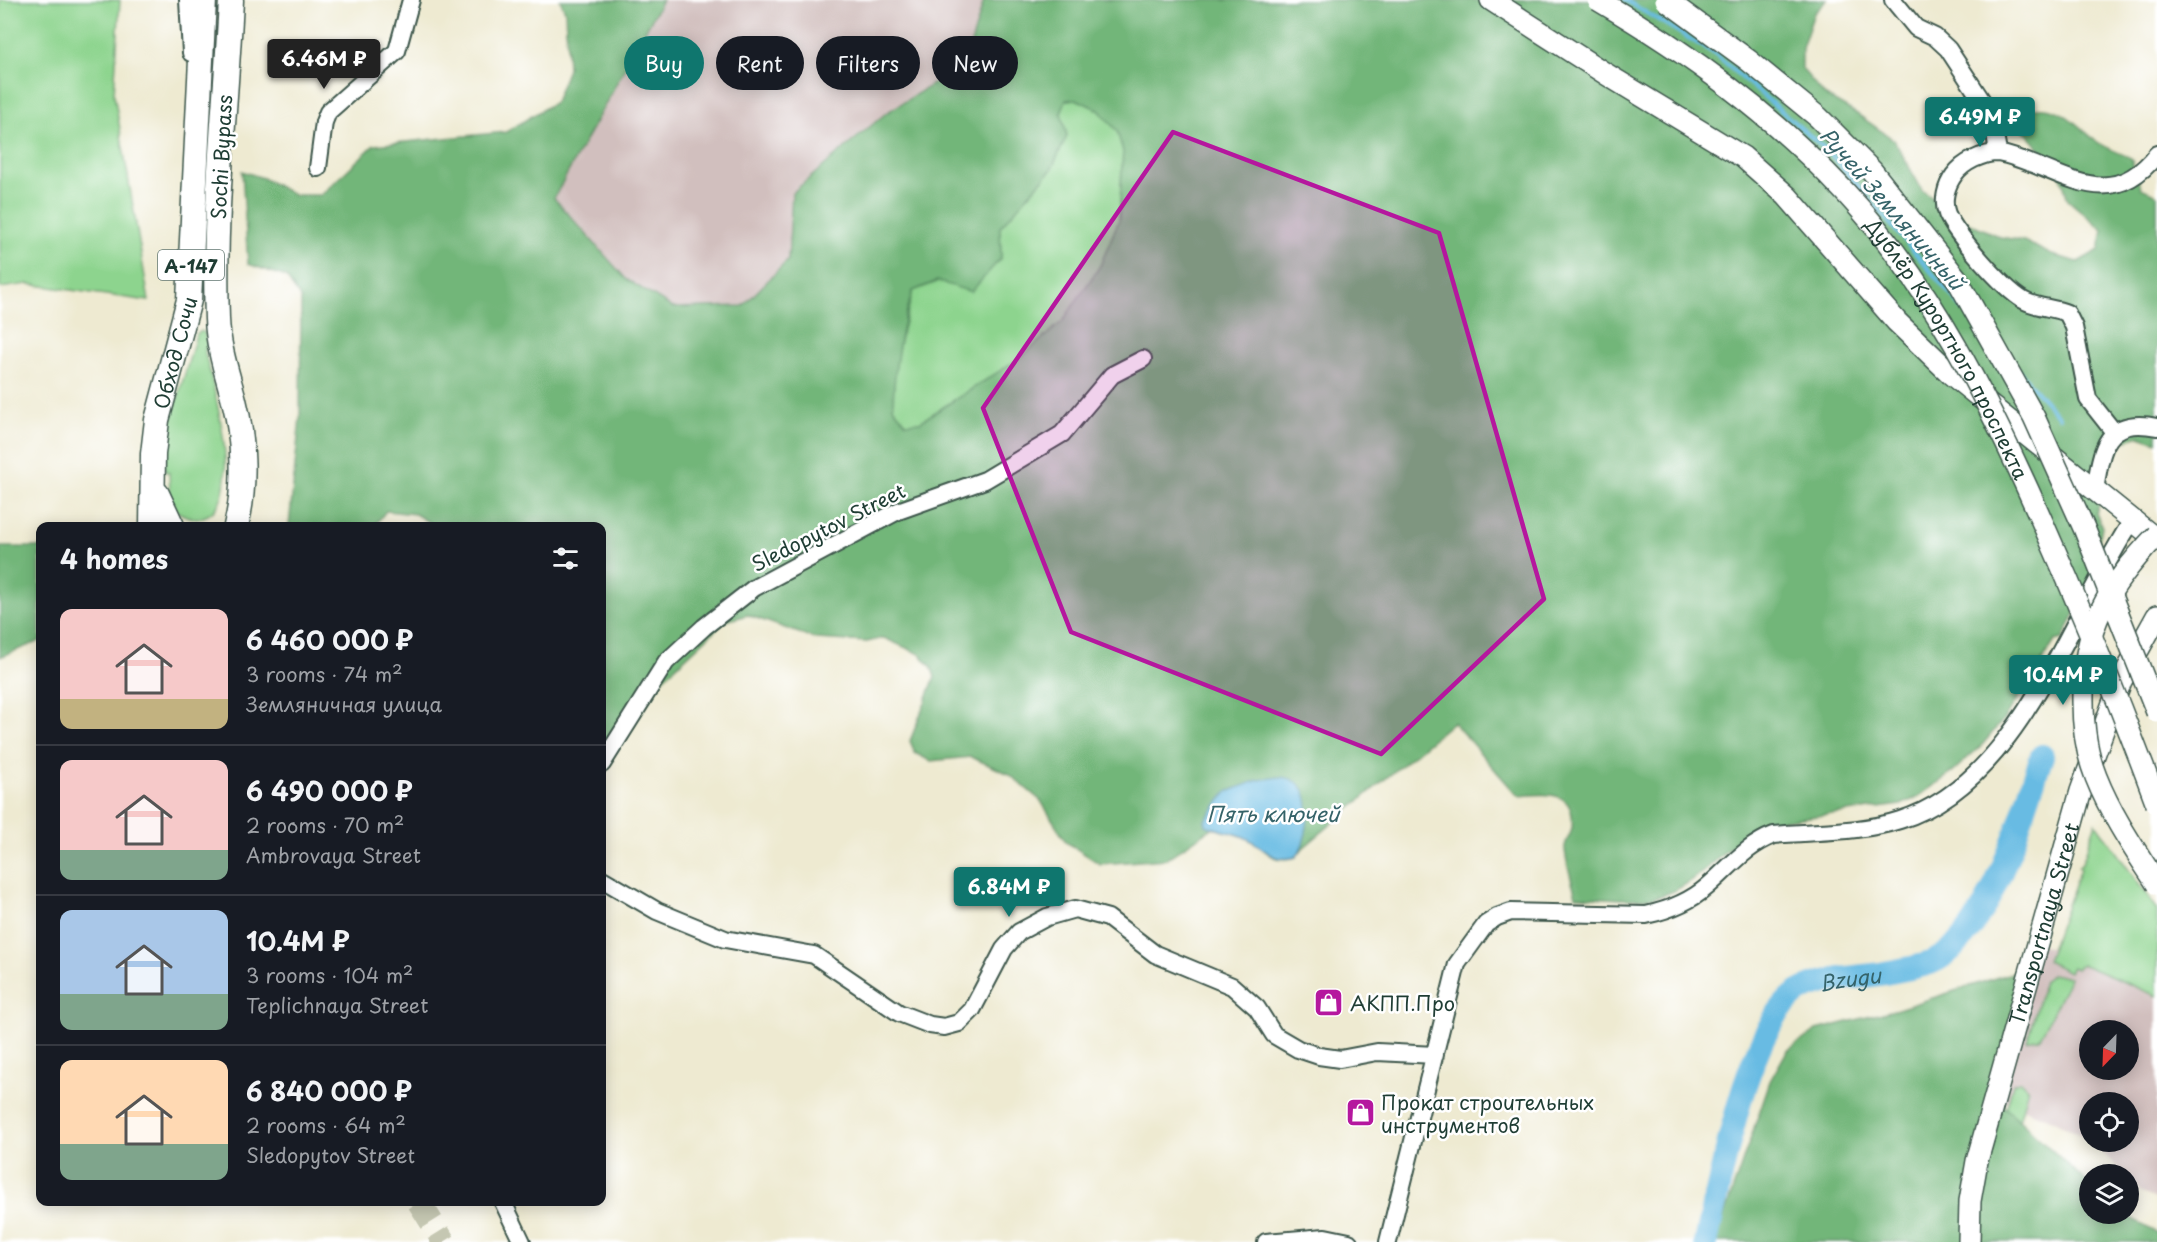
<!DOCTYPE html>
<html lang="en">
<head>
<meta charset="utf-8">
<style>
	body { margin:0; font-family:"Playpen Sans",sans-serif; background:#242831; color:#f1f3f6; height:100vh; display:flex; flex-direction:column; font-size:22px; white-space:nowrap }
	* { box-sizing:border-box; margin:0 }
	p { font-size:20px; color:#9ea1a6 }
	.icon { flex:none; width:33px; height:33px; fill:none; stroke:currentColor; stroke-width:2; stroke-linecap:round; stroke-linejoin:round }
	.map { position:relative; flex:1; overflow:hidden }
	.panel { position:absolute; left:36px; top:522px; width:570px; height:684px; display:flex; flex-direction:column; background:#171b24; border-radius:12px; box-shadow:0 3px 15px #0003 }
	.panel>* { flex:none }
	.guide { position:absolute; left:624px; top:36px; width:570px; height:54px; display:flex; gap:12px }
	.needle { width:39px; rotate:203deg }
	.tools { position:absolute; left:2079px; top:1020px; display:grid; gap:12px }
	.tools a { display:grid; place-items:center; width:60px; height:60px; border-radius:50%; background:#171b24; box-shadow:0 3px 15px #0003; font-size:30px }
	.price { position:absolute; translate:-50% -51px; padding:0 14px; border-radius:6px; background:#0f766e; color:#fff; font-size:20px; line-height:39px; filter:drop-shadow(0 2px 3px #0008) }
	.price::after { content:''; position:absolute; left:50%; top:36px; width:18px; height:14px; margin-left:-9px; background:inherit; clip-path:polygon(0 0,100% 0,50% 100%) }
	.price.active { background:#222; color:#fff }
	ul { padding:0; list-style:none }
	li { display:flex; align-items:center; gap:18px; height:150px; padding:0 24px }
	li+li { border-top:2px solid #363941 }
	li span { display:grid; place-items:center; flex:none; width:168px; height:120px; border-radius:12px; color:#555 }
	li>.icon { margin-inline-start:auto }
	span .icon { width:72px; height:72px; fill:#fffc; stroke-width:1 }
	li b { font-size:26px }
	h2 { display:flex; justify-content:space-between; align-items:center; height:72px; padding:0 24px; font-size:26px }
	.tag { padding:0 21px; border-radius:27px; background:#171b24; box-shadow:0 3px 15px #0003; font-size:21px; line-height:54px }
	.tag.active { background:#0f766e; color:#fff }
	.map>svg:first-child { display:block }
	.industrial { fill:#d1bfbe; fill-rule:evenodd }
	.green { fill:#8dd48e; stroke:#568861; stroke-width:1.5 }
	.forest { fill:#72b679; stroke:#487a56; stroke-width:1.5; fill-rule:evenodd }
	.water { fill:#67bbe3; stroke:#437c8c; stroke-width:1.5 }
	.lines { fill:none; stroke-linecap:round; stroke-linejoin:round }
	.stream { stroke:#67bbe3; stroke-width:4 }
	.river { stroke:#67bbe3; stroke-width:24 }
	.highway-tunnel { stroke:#c5c7b2; stroke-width:24; stroke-dasharray:24 12; stroke-linecap:butt }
	.minor-casing { stroke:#3e574c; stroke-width:20 }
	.major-casing { stroke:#3e574c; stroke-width:24 }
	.highway-casing { stroke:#3e574c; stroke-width:27 }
	.minor { stroke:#fff; stroke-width:16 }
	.major { stroke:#fff; stroke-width:21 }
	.highway { stroke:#fff; stroke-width:24 }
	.major-bridge-casing { stroke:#3e574c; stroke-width:24; stroke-linecap:butt }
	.major-bridge { stroke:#fff; stroke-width:21 }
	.marked { fill:#b5179e; fill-opacity:0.2; stroke:#b5179e; stroke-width:4.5; stroke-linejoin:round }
	.labels { text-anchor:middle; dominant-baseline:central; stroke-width:5; stroke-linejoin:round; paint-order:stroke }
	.shield { fill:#fff; stroke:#627771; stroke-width:1.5 }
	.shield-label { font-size:18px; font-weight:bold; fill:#1f3d34 }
	.street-label { font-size:20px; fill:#1f3d34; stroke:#fff }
	.poi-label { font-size:20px; fill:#1f3d34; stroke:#fff; text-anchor:start }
	.water-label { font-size:21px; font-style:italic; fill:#356369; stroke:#fff }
</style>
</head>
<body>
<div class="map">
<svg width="2157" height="1242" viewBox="0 0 2157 1242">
	<rect width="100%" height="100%" fill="#fff"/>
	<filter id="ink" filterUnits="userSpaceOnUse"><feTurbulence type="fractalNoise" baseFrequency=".0167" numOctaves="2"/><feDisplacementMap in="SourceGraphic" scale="12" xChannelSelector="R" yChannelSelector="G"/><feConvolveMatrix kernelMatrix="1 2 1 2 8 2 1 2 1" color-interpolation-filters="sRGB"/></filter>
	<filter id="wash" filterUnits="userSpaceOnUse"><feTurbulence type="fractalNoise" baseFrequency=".008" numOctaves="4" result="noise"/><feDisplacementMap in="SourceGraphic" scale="24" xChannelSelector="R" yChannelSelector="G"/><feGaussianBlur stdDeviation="1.35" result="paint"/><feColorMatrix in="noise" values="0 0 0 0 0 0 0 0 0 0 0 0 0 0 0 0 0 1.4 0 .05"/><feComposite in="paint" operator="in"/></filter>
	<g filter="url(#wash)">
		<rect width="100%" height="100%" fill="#eeead1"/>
		<path class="industrial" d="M662,0H984L965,64L886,113L792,193L788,260L743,306L673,308L626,279L554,198Z
			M2032,942L2157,985V1200L2142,1193L2129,1180L2128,1174H2123L2093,1142H2128V1102H2090L2089,1139L2048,1118L1995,1098ZM2090,1030H2128V1070H2090Z"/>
		<path class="green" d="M0,0H120L114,94L149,301L28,284L0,288Z
			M1076,99L1099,110L1117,131L1123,151L1119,220L1100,266L1063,321L1019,359L920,422L906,423L893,407L894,364L913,291L1001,258L1000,227L1051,170L1067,136L1060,113L1066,100Z
			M202,331L205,333L208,348L205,349V353C213,385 245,495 208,515C198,521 188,518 178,512L170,496L169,472H165C165,423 185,381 196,334Z
			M2096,823L2157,910V996L2081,964L2076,969L2072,967L2069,972L2047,961L2080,869L2078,867L2082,863Z
			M2052,974L2070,978L2040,1038L2027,1041L2044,981Z
			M2021,1081L2028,1088L1986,1242L1994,1155L2013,1084Z"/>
		<path class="forest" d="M560,0H662L554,198L626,279L673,308L743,306L788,260L792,193L886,113L965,64L984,0H1827L1814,13L1802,48V69L1824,95L1857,114L1894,140L1922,190L1961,219L2000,237L2024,241L2052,255L2078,262L2099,250L2103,230L2068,200L2059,170L2022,128L2030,109C2060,102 2075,124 2096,141C2106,148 2120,153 2131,158L2141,188L2157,195V442L2140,436L2115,443L2101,477L2103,494L2096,513L2102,527L2088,586L2063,639L2055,641L2004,719L1983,744L1949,775L1916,798L1901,805L1771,822C1728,838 1704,884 1660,896C1634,903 1603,897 1576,896C1573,884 1564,857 1565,846C1566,840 1571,835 1572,828C1576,788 1545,794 1518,796L1453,722L1303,848L1296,857C1269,864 1269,850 1249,839C1238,833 1224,831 1212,828L1166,859L1100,864L1066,842L1041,801L1009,774L971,757L930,761L915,753L910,741L935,677L931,666L920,654L884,638L867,642L816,639L748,615L725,621L662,680L602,772V526H435L415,514L386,511L374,526H289L300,417L301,299L286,277L248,264L242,171L263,178L294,195H321L374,145L506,132L555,102L568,69L565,11ZM1076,99L1099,110L1117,131L1123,151L1119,220L1100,266L1063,321L1019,359L920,422L906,423L893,407C894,366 900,329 913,291L937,281L971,292L1001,258L1000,227L1051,170L1067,136L1061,113L1066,100Z
			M0,547H40V641L0,657Z
			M2030,967L1995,1098L2089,1184L2090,1214H2123L2157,1233V1242H1715L1770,1081L1787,1051L1817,1030L1898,1009Z"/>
		<path class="water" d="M1280,777C1288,778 1295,779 1301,786C1314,801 1307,843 1296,857C1270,864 1264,845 1242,836C1231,831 1218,831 1206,825L1205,820L1227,792L1258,780Z"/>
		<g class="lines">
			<path class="stream" d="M1625,0L1712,52L1829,152L1963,309
				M2018,370L2059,417"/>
			<path class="river" id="s1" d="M1706,1242C1721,1179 1745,1037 1793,996C1815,978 1859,978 1885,973C1900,970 1916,968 1930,963C1990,940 2022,812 2042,756"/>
		</g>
	</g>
	<g filter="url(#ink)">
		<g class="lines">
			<path class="highway-tunnel" d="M419,1202L444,1242"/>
			<defs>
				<path id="minor" d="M188,0L191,53
					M1893,0L1916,28L1935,37L1948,49L1992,116L1998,153C2058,165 2107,219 2157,154
					M1998,153C1983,153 1963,162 1954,175C1946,186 1942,201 1947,214C1957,236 2003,288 2023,300C2037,308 2053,307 2067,313L2074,327L2088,399L2114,432
					M318,168L324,122L328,112L397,51L411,0
					M2095,491C2101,450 2105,416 2157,427
					M602,764L666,662L704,627L754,588L898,511L985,480L1062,434L1112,375L1143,359
					M602,879L657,911L725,939L814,955L899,1013L930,1025L944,1027L959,1023L972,1010L1004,949L1019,932L1047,917L1075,909L1108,918L1155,954L1232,986L1257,1008L1274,1035L1298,1049L1319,1056L1340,1059L1377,1052L1435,1055
					M503,1202L522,1242
					M1266,1242L1325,1237L1349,1242
					M1388,1242L1457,964L1486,924L1497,917L1511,912L1646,915C1669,910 1690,902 1708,886C1730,867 1747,845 1774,835C1816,831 1860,833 1900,820C2020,783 2069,616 2132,521"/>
				<g id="major">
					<path d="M1491,0L1606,74L1743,157L1787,196L1897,322L1951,374L2157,540"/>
					<path id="s2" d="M1969,1242L1970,1201L1977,1161L2081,791L2121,681L2157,616"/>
				</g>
				<g id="highway">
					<path d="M231,0C226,106 213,213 217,319C218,347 227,373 234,400C244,439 246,487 236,526"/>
					<path d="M157,494L172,526"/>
					<path id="s3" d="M152,526L153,454L157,420L189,300L204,0"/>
				</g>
			</defs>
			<use href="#minor" class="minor-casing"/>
			<use href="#major" class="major-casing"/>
			<use href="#highway" class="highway-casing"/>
			<use href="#minor" class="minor"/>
			<use href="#major" class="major"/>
			<use href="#highway" class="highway"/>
			<defs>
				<g id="major-bridge">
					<path id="s4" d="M1598,0C1690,54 1771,113 1844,191C1932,285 1989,402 2041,519C2083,613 2121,707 2157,804"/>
					<path d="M1666,0L1748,60L1818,117L1872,171L1957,279L2034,417L2084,528L2157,712"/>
					<path d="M2157,535C2108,586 2082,628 2083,701C2083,727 2086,752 2096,777C2111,815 2135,850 2157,884"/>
				</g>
			</defs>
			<use href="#major-bridge" class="major-bridge-casing"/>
			<use href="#major-bridge" class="major-bridge"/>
		</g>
	</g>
	<path class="marked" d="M1173,132L1439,233L1544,599L1381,754L1071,632L983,408Z"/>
	<defs>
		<symbol id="shop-square" viewBox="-11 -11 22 22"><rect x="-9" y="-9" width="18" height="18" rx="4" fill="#b5179e" stroke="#fff"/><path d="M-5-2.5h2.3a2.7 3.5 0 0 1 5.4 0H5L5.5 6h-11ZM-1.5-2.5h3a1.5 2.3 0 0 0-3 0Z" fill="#fff"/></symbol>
	</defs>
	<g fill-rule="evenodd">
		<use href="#shop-square" x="1312" y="986" width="33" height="33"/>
		<use href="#shop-square" x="1344" y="1096" width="33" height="33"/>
	</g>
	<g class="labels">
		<rect class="shield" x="158" y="250" width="66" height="30" rx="4.5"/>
		<g class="shield-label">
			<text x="191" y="265">А-147</text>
		</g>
		<g class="street-label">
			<text transform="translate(221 157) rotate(-87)">Sochi Bypass</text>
			<text stroke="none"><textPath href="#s4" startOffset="502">Дублёр Курортного проспекта</textPath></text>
			<text stroke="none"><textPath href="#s3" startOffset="176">Обход Сочи</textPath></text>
			<text transform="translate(828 527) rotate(-27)">Sledopytov Street</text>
			<text stroke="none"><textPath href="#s2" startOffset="328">Transportnaya Street</textPath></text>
		</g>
		<g class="poi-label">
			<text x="1350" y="1003">АКПП.Про</text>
			<text x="1381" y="1102">Прокат строительных<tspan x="1381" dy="23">инструментов</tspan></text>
		</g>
		<g class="water-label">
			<text transform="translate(1893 208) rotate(49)">Ручей Земляничный</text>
			<text x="1273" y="813">Пять ключей</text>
			<text stroke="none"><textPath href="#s1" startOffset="324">Bzugu</textPath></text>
		</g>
	</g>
</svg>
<div class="tools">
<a><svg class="needle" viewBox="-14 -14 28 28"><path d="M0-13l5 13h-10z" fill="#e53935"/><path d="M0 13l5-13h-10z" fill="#9ea1a6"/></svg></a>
<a><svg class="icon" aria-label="locate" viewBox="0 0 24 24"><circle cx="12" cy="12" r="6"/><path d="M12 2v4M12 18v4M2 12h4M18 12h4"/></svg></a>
<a><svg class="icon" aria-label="layers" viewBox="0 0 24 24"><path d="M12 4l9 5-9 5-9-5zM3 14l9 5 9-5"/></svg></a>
</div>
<b class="price active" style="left:324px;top:90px">6.46M ₽</b>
<b class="price" style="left:1980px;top:148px">6.49M ₽</b>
<b class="price" style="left:2063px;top:706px">10.4M ₽</b>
<b class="price" style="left:1009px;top:918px">6.84M ₽</b>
<div class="guide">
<a class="tag active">Buy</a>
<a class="tag">Rent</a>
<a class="tag">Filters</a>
<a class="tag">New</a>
</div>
<section class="panel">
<h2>4 homes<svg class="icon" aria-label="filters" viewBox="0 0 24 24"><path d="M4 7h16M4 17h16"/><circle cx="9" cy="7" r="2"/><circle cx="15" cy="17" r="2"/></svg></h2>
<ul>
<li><span style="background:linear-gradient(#f6c9c9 75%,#c2b280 0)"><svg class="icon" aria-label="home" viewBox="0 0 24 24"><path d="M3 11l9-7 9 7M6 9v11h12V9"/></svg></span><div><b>6 460 000 ₽</b><p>3 rooms · 74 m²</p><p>Земляничная улица</p></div></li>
<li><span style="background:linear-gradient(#f6c9c9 75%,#7fa58c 0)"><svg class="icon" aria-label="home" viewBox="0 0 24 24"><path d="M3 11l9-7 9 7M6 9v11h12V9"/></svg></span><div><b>6 490 000 ₽</b><p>2 rooms · 70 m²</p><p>Ambrovaya Street</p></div></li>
<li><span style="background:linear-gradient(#a9c7e8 70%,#7fa58c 0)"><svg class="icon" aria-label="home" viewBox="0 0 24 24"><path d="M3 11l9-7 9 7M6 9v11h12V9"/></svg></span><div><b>10.4M ₽</b><p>3 rooms · 104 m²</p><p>Teplichnaya Street</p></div></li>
<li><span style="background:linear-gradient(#ffd9b3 70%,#7fa58c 0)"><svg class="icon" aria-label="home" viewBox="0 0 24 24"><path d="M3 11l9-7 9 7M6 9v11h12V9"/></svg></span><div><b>6 840 000 ₽</b><p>2 rooms · 64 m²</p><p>Sledopytov Street</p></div></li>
</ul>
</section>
</div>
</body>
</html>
